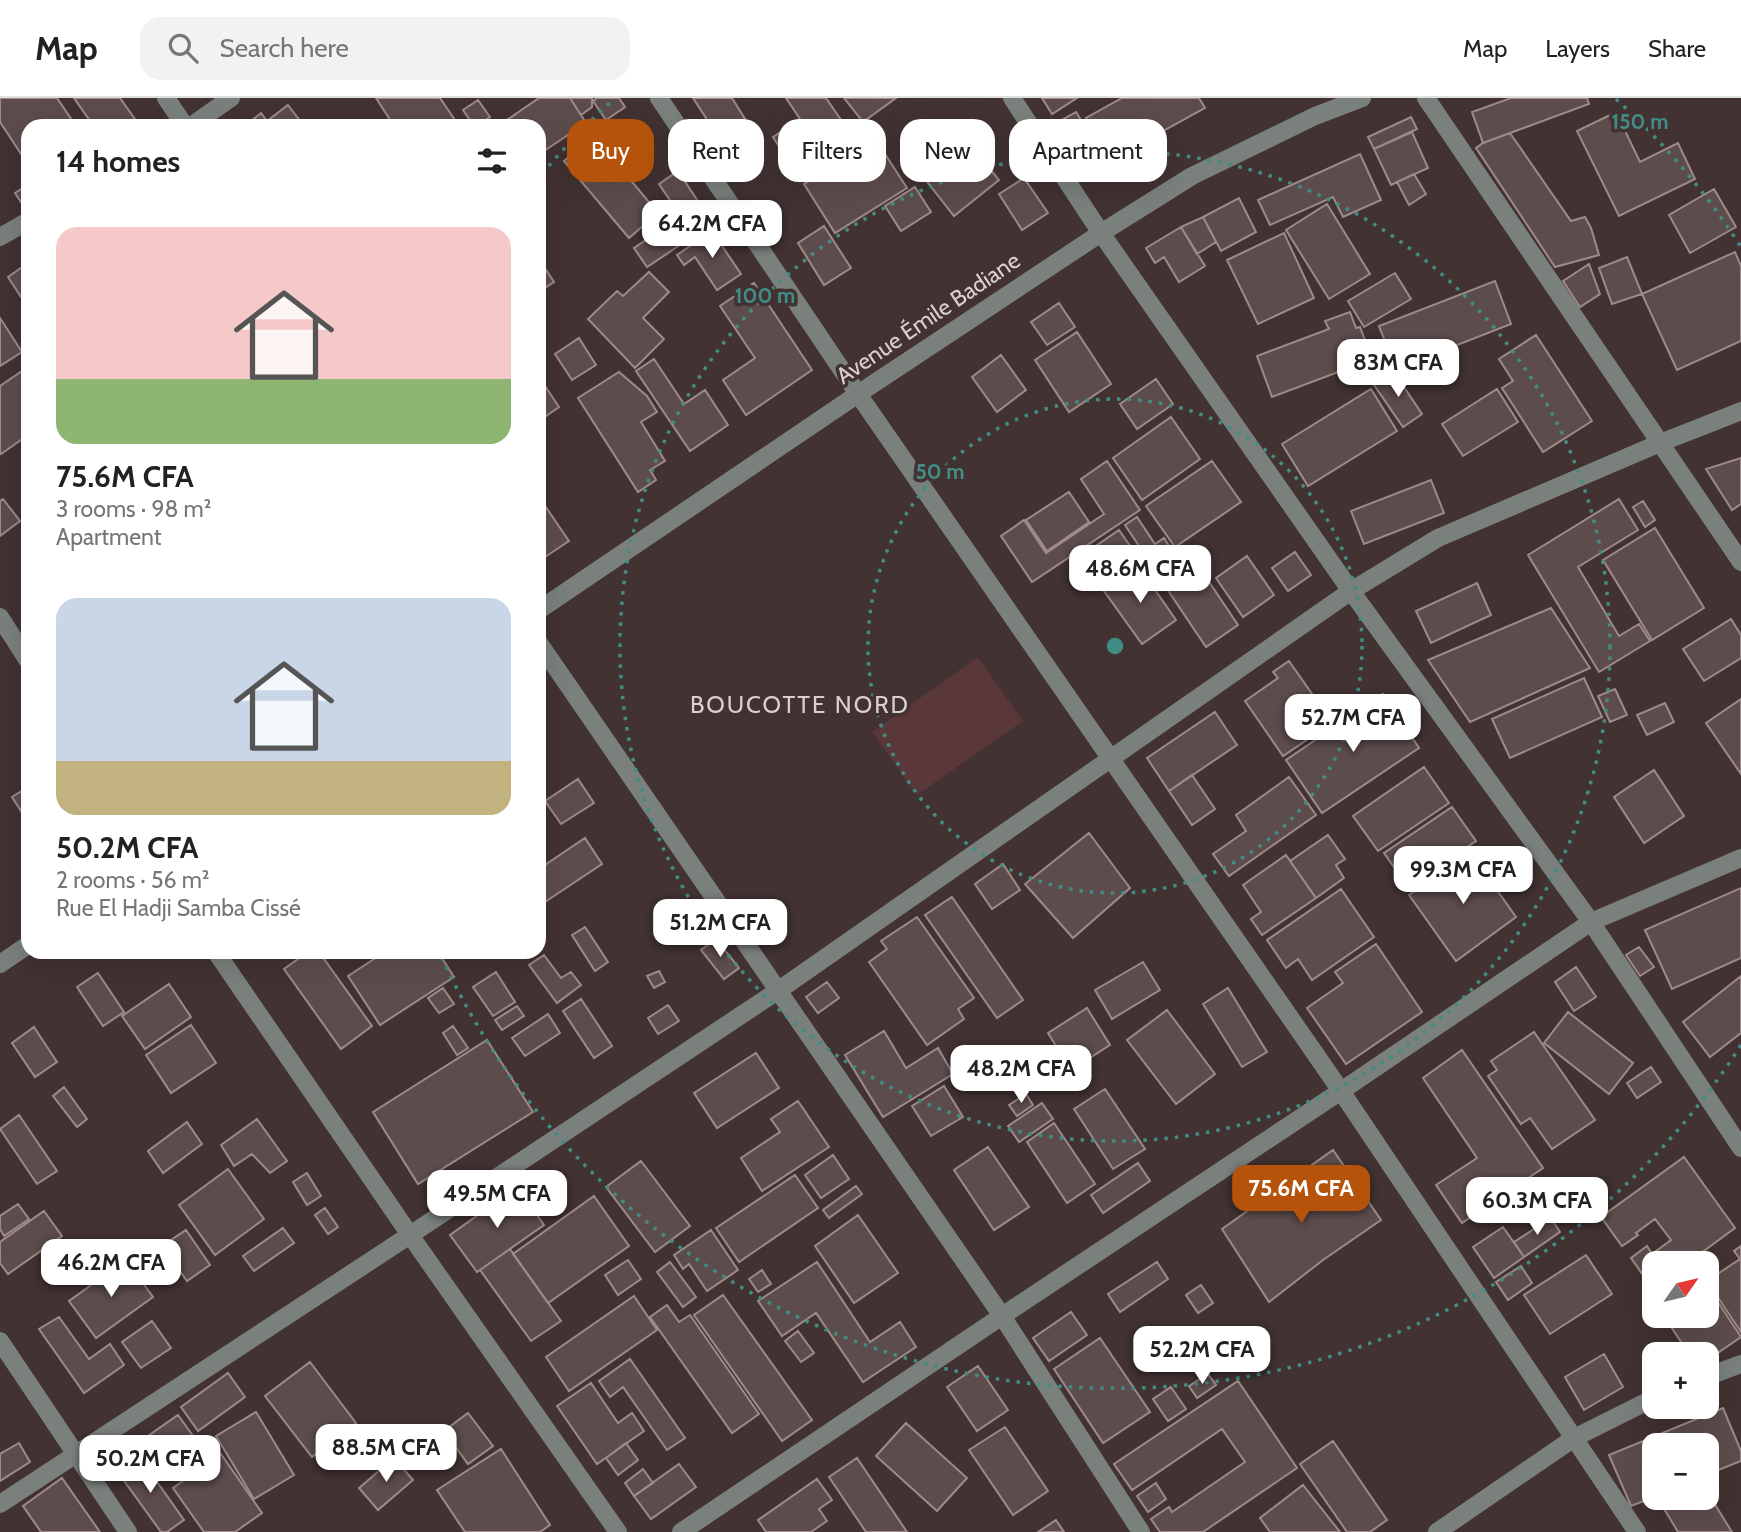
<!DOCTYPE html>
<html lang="en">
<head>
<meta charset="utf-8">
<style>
	body { margin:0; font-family:Cabin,sans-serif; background:#f2f2f2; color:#222; height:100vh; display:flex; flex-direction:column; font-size:26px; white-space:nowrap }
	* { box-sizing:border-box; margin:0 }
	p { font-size:23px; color:#767676 }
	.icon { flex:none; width:38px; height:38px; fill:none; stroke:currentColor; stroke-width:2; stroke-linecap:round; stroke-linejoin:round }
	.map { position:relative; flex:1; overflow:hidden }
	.side { position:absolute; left:21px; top:21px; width:525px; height:840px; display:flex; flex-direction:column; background:#fff; border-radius:21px; box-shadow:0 7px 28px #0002 }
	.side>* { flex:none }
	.top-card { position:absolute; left:567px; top:21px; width:665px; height:63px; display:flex; gap:14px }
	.needle { width:46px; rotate:56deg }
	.controls { position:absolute; left:1642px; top:1153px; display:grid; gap:14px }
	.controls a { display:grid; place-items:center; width:77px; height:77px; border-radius:14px; background:#fff; box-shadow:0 7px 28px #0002; font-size:35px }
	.price { position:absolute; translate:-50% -60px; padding:0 16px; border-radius:14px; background:#fff; color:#222; font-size:23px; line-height:46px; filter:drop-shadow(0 2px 4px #0008) }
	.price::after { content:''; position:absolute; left:50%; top:42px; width:21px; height:16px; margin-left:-10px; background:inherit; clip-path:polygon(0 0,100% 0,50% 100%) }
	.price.on { background:#b45309; color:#fff }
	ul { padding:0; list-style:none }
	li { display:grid; align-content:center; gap:14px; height:371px; padding:0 35px }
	li span { display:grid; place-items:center; height:217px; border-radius:21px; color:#555 }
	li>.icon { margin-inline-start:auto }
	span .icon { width:126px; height:126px; fill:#fffc; stroke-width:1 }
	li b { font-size:30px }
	h2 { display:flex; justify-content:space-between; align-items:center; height:84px; padding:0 35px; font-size:30px }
	.pill { padding:0 24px; border-radius:21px; background:#fff; box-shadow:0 7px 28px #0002; font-size:24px; line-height:63px }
	.pill.on { background:#b45309; color:#fff }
	header { display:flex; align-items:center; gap:42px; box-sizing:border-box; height:98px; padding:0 35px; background:#fff; border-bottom:2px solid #e0e0e0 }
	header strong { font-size:33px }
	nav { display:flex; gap:38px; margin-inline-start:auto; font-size:24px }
	.search { width:490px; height:63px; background:#f2f2f2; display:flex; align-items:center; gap:18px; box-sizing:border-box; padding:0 24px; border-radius:21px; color:#767676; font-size:26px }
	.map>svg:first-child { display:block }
	.green { fill:#5a3738 }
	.building { fill:#5d4c4c; stroke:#9d8a89; stroke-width:2 }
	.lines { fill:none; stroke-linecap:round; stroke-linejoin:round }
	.minor { stroke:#7a817d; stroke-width:18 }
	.ring { fill:none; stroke:#428c86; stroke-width:3.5; stroke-dasharray:3.5 7 }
	.labels { text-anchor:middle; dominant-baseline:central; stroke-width:7; stroke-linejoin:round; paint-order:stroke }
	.street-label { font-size:23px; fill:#dacfcf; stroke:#423232 }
	.neighbourhood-label { font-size:24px; letter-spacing:2px; fill:#dacfcf; stroke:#423232 }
	.centre { fill:#428c86; stroke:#423232; stroke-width:3.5 }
	.ring-label { font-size:21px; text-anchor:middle; font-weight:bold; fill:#428c86; stroke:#423232; stroke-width:7; stroke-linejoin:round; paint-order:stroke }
</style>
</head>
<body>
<header>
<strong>Map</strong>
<div class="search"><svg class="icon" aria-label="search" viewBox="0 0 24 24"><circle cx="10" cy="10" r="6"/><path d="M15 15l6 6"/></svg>Search here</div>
<nav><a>Map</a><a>Layers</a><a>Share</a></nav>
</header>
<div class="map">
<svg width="1741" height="1434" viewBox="0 0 1741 1434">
	<rect width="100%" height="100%" fill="#423232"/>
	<path class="green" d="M978,559L1023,623L917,697L872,634Z"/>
	<path class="building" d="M0,0H57L76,28H28L27,65L0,24Z
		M74,0H120L137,24L131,28H86L85,26L90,23Z
		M376,0H440L459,28H394Z
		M539,0H570L586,25L544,53L541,49L539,50V28H498Z
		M570,0H592V9L581,17Z
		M597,0H619L625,9L606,22L593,3Z
		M693,0H732L760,45L734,63Z
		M786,0H826L850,35L794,72L773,39L800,21Z
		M844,0H896L863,24Z
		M1042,0H1077L1052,16Z
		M1122,0H1199L1205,10L1109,63L1086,20Z
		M1511,0H1587L1589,6L1483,45L1472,14Z
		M478,2L490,19L477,28H474L463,12Z
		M288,7L304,28H245L261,15L267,23Z
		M1076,14L1088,33L1069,45L1056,25Z
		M1616,14L1640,64L1678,45L1695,81L1619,118L1577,33Z
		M1411,19L1417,31L1374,51L1368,39Z
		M1088,33L1107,63L1088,75L1069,45Z
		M1412,34L1428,70L1391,87L1374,51Z
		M1510,35L1571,123L1585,119L1591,130L1599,157L1555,169L1476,50L1483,45Z
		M594,38L658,115L629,140L564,63Z
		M966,41L999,82L954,118L921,76Z
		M876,42L907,90L835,135L804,86Z
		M1360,56L1381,102L1343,119L1333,99L1270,127L1258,102Z
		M678,73L709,120L690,132L659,86Z
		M1414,76L1426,96L1409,107L1397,84Z
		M1024,80L1048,115L1022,132L999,96Z
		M26,88L28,92V99L21,104L15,95Z
		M915,89L931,114L901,133L885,108Z
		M1714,91L1736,129L1690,155L1669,117Z
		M1239,100L1256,134L1221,153L1203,119Z
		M1327,106L1370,176L1329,201L1286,132Z
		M1203,119L1216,144L1197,156L1181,129Z
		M667,128L680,147L647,169L634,150Z
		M824,128L851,170L824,187L798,145Z
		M1181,129L1205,168L1179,184L1164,159L1155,165L1146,150Z
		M712,133L741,176L717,192L695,159L684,167L677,157Z
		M1284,135L1314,200L1258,226L1227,162Z
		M1735,154L1741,168V243L1677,272L1642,196Z
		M1627,159L1642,196L1612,206L1599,170Z
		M539,161L554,184L539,194Z
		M28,165V195L21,199L8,179Z
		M1589,166L1600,196L1580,209L1563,183Z
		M649,174L669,194L643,220L664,241L635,270L588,221L617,193L623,198Z
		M1395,175L1411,201L1364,229L1348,203Z
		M1495,183L1511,226L1396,271L1379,228Z
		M754,185L812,272L746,317L723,282L755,260L720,208Z
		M1059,205L1075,229L1047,247L1031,224Z
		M1350,214L1356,230L1360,229L1378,277L1352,286L1346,271L1272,299L1257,258L1329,231L1325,223Z
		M0,220L22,254L0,268Z
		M1077,234L1111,286L1069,314L1035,262Z
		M1536,237L1592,323L1543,354L1502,290L1513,283L1499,261Z
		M579,240L596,267L572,282L555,256Z
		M1001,257L1026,292L997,314L972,279Z
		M654,261L684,306L705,292L728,327L690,353L636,273Z
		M28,269V337L1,356L0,354V288Z
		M619,274L647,298L657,314L641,324L665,363L650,372L656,382L638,394L578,300Z
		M1394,274L1422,316L1403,329L1374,287Z
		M539,279L559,309L539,323Z
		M1156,281L1173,306L1137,331L1120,306Z
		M1371,291L1397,333L1308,388L1282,346Z
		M1497,291L1518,324L1463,358L1442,326Z
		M1171,319L1200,361L1142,402L1113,360Z
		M1741,360V406L1732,412L1706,371Z
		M1107,363L1140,412L1032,484L1001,438L1024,422L1046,455L1104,416L1081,381Z
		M1212,363L1241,404L1175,449L1146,408Z
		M1431,382L1444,415L1364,446L1351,413Z
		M1069,394L1089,424L1047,453L1026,422Z
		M539,399L569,443L539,463Z
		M3,401L20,423L0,438V403Z
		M1619,401L1638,432L1578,469L1619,538L1639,526L1650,543L1599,574L1528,457Z
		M1643,403L1655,422L1645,429L1633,409Z
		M1137,419L1155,446L1164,440L1174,456L1154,470L1125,427Z
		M1655,430L1704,510L1652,542L1603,462Z
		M1119,432L1135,455L1093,484L1077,461Z
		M1189,454L1238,527L1206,549L1157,476Z
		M1295,454L1311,477L1288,493L1272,470Z
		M1247,458L1274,497L1243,519L1216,480Z
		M1139,469L1176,522L1142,546L1104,493Z
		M1477,485L1491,517L1431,545L1416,513Z
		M1551,510L1590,570L1470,624L1428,562Z
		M1731,521L1741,537V560L1704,583L1683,551Z
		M1289,563L1324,613L1305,626L1314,637L1283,658L1245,603L1278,580L1273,574Z
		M1584,580L1602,619L1510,660L1492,621Z
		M1615,591L1627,617L1610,624L1598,598Z
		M1383,596L1419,650L1322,715L1286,662Z
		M1741,601V676L1706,625Z
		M1665,605L1674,624L1647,637L1637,617Z
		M1215,614L1237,647L1169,693L1147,660Z
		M1424,669L1449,705L1378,753L1353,718Z
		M1654,672L1684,718L1644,745L1614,699Z
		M1192,677L1215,711L1192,727L1169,693Z
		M1289,679L1316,717L1229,778L1213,756L1246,733L1236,717Z
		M578,681L594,705L561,726L545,703Z
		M28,689V724L12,699Z
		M1452,709L1476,743L1408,789L1384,755Z
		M1089,735L1130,790L1073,840L1025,786Z
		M1328,737L1345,761L1336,767L1344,780L1316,800L1290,763Z
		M585,740L602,766L539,808V771Z
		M1470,754L1516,819L1456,863L1409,797Z
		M1286,757L1316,800L1262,837L1251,821L1261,814L1243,787Z
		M1003,766L1020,792L992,811L975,786Z
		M1741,790V860L1672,891L1645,832Z
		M1341,791L1374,839L1312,882L1298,861L1286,870L1267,842Z
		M952,799L1023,902L997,920L925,817Z
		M676,802L691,819L677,831L661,815Z
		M917,819L974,900L958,911L964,921L927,947L869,864L887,851L881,843Z
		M585,829L608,864L595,873L572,837Z
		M716,841L739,870L724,881L701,852Z
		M1376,846L1422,914L1346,966L1307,910L1343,885L1335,874Z
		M1639,849L1654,869L1640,878L1626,857Z
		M308,854H319L372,928L341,951L284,871Z
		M385,854H438L454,879L380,927L348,878Z
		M544,857L561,880L571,874L581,887L557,905L529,867Z
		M1143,864L1160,892L1112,921L1095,892Z
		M1576,869L1596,899L1574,913L1555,884Z
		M659,873L665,884L654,890L647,878Z
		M496,874L515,904L493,918L473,889Z
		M98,875L124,914L103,928L77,889Z
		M1741,878V935L1710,959L1683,924Z
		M827,884L839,900L818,915L806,899Z
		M169,886L191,919L145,951L122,918Z
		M443,890L454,906L439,915L428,900Z
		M1228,890L1267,954L1242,969L1203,906Z
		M581,901L612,948L594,960L563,913Z
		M668,907L679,923L658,936L648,920Z
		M517,908L524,918L502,932L495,922Z
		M1087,910L1110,947L1071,972L1048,935Z
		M1167,912L1215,976L1176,1006L1127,942Z
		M1568,914L1633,965L1609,996L1544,945Z
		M548,916L560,935L525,958L512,940Z
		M191,927L216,965L171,995L146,957Z
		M453,928L468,950L457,957L443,935Z
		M34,929L57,964L35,979L12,945Z
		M884,933L906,970L938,950L953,976L883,1019L845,957Z
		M1534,934L1595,1022L1552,1051L1530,1020L1521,1026L1488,978L1497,972L1491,963Z
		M487,942L533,1014L418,1086L373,1014Z
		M1462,952L1543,1070L1462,1125L1436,1087L1477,1060L1423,980Z
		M756,955L779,990L717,1030L694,995Z
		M1651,969L1661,984L1637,1000L1627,985Z
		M944,988L963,1019L931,1038L912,1008Z
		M64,989L87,1021L77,1029L53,998Z
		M1105,991L1145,1051L1113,1071L1074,1011Z
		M1026,996L1033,1007L1017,1018L1009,1007Z
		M798,1003L829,1049L762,1093L741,1060L780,1034L771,1021Z
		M1042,1005L1053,1021L1019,1044L1008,1028Z
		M19,1017L57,1073L37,1086L0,1031Z
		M257,1021L287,1063L270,1075L252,1056L234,1068L221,1047Z
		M187,1024L202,1046L163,1075L148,1053Z
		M1054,1025L1095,1086L1067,1105L1027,1044Z
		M988,1049L1029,1109L994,1132L954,1072Z
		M1333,1052L1381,1122L1323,1162L1269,1204L1222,1131Z
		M833,1057L849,1081L821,1100L805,1077Z
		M1684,1059L1735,1130L1686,1166H1654V1189L1652,1190L1631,1160L1647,1148L1652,1156L1671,1142L1655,1121L1636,1135L1638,1137L1622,1148L1601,1119Z
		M641,1063L690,1128L655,1154L606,1089Z
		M1138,1065L1150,1083L1103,1115L1091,1097Z
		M228,1071L264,1121L215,1157L179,1107Z
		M307,1075L321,1098L307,1107L293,1084Z
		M795,1077L818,1110L739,1164L716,1130Z
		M856,1088L862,1096L829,1120L823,1112Z
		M517,1089L544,1127L477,1174L450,1137Z
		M594,1098L629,1148L548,1205L513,1156Z
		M18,1106L29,1121L4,1138L0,1131V1118Z
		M325,1110L338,1129L328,1136L315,1117Z
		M44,1113L62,1138L8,1176L0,1165V1144Z
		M858,1117L898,1175L854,1205L815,1148Z
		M1551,1120L1560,1134L1524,1159L1514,1144Z
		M1503,1129L1524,1159L1494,1180L1473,1149Z
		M283,1130L294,1145L254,1173L243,1158Z
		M186,1132L210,1167L187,1183L162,1148Z
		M711,1132L738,1172L707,1193L689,1166L683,1171L674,1157Z
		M1741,1148V1234L1707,1183L1740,1161L1734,1153Z
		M510,1151L561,1223L531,1243L480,1172Z
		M1586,1157L1612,1196L1550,1236L1524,1197Z
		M126,1162L153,1199L96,1240L69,1203Z
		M628,1162L641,1181L618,1197L605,1177Z
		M670,1164L696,1199L683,1209L657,1174Z
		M817,1164L870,1244L900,1224L916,1249L863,1284L816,1215L782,1238L758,1203Z
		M1157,1164L1168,1181L1120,1214L1108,1196Z
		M1521,1168L1532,1185L1508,1202L1496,1184Z
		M762,1172L771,1186L758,1194L749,1181Z
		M1706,1186L1741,1239L1706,1263V1256H1689L1664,1218H1706Z
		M1201,1187L1213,1205L1198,1215L1186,1197Z
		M723,1197L812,1322L782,1343L694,1217Z
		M634,1198L657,1232L569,1293L546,1259Z
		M667,1207L679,1224L690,1217L759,1316L732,1335L650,1219Z
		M1071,1214L1087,1237L1049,1263L1033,1240Z
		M59,1219L89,1261L110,1246L124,1267L84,1295L39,1231Z
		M152,1223L171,1250L141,1270L122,1244Z
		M798,1233L814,1255L801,1264L785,1243Z
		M1100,1240L1150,1314L1103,1345L1054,1271Z
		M1604,1256L1623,1289L1584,1312L1565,1279Z
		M630,1261L685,1340L667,1352L623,1289L610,1299L599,1283Z
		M310,1264L356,1325L312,1359L265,1298Z
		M978,1268L1008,1312L977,1333L947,1289Z
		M228,1275L245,1299L198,1333L181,1309Z
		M1208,1276L1216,1287L1197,1300L1189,1288Z
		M1238,1283L1297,1370L1203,1434H1160L1151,1421L1169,1409L1172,1414L1245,1364L1222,1331L1132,1392L1114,1366Z
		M591,1285L618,1325L632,1315L644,1333L597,1366L557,1308Z
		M1171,1289L1186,1311L1168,1323L1153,1301Z
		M1723,1310L1741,1353V1363L1706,1377V1348H1654V1399L1631,1408L1609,1357Z
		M256,1314L294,1377L254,1401L216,1338Z
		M468,1315L493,1348L468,1366L444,1333Z
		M178,1317L196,1342L153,1373L135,1347Z
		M906,1325L967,1380L937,1413L876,1358Z
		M1005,1329L1048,1393L1013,1417L969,1352Z
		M1333,1343L1387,1422L1370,1434H1347L1300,1366Z
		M19,1345L30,1364L0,1383V1356Z
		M626,1345L638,1362L618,1377L606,1360Z
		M501,1351L550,1427L540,1434H465L437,1392Z
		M221,1356L262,1415L235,1434H204L173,1390Z
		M138,1357L184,1422L167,1434H161L117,1373Z
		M394,1360L413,1382L378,1412L359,1390Z
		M857,1360L907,1434H866L829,1379Z
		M679,1366L696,1389L651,1421L634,1398Z
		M643,1371L653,1385L634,1398L625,1385Z
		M62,1380L100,1434H41L23,1408Z
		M817,1381L832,1402L819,1411L827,1423L811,1434H766L758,1422Z
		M1156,1385L1166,1401L1148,1414L1137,1398Z
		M1303,1387L1340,1434H1270L1260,1420Z
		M1706,1392L1732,1434H1678L1663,1409L1677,1400H1706Z
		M1056,1422L1064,1434H1038Z"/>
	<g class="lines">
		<path class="minor" d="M166,0L185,28
			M659,0L858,296L1341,993L1637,1434
			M1012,0L1101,135L1351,493L1591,824L1741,1050
			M1426,0L1741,464
			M191,28L231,0
			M0,139L28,123
			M539,512L858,296L1101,135L1192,78L1315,18L1362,0
			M0,519L28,563
			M539,545L1002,1218L1141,1434
			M216,854L410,1137L618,1434
			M0,866L28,847
			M0,1243L128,1434
			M1706,1279L1741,1266
			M0,1406L410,1137L779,892L1351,493L1438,440L1660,345L1741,313
			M681,1434L1002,1218L1341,993L1591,824L1741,760
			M1437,1434L1574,1340L1654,1300"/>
	</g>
	<g class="ring">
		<circle cx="1115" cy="548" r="247"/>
		<circle cx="1115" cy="548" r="495"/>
		<path d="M1741 947A742 742 0 0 1 440 856M542 76A742 742 0 0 1 614 1M1616 1A742 742 0 0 1 1741 149"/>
	</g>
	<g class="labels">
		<g class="street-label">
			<text transform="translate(928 220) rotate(-34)">Avenue Émile Badiane</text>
		</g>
		<g class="neighbourhood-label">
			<text x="800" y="606">BOUCOTTE NORD</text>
		</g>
	</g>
	<circle cx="1115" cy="548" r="10" class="centre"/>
	<g class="ring-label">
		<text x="1640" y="31">150 m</text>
		<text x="765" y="205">100 m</text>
		<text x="940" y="381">50 m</text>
	</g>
</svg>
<div class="controls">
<a><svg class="needle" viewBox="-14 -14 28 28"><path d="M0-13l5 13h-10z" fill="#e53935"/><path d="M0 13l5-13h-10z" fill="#767676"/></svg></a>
<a>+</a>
<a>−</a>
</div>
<b class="price" style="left:712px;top:162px">64.2M CFA</b>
<b class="price" style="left:1398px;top:301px">83M CFA</b>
<b class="price" style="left:1140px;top:507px">48.6M CFA</b>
<b class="price" style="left:1353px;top:656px">52.7M CFA</b>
<b class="price" style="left:1463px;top:808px">99.3M CFA</b>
<b class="price" style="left:720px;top:861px">51.2M CFA</b>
<b class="price" style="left:1021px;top:1007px">48.2M CFA</b>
<b class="price on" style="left:1301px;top:1127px">75.6M CFA</b>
<b class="price" style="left:497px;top:1132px">49.5M CFA</b>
<b class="price" style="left:1537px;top:1139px">60.3M CFA</b>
<b class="price" style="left:111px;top:1201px">46.2M CFA</b>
<b class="price" style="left:1202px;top:1288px">52.2M CFA</b>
<b class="price" style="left:386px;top:1386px">88.5M CFA</b>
<b class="price" style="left:150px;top:1397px">50.2M CFA</b>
<div class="top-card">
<a class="pill on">Buy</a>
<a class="pill">Rent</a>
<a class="pill">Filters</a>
<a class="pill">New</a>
<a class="pill">Apartment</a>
</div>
<section class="side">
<h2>14 homes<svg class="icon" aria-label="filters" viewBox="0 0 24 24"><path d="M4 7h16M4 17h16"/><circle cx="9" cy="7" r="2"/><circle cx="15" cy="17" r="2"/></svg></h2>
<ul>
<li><span style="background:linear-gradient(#f6c9c9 70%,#8fb573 0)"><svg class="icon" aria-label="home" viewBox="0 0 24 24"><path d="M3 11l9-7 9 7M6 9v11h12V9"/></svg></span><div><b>75.6M CFA</b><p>3 rooms · 98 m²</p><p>Apartment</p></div></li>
<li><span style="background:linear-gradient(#c9d6e8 75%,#c2b280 0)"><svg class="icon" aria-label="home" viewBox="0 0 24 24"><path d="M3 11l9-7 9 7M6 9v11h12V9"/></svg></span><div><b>50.2M CFA</b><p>2 rooms · 56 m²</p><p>Rue El Hadji Samba Cissé</p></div></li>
</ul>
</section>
</div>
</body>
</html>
